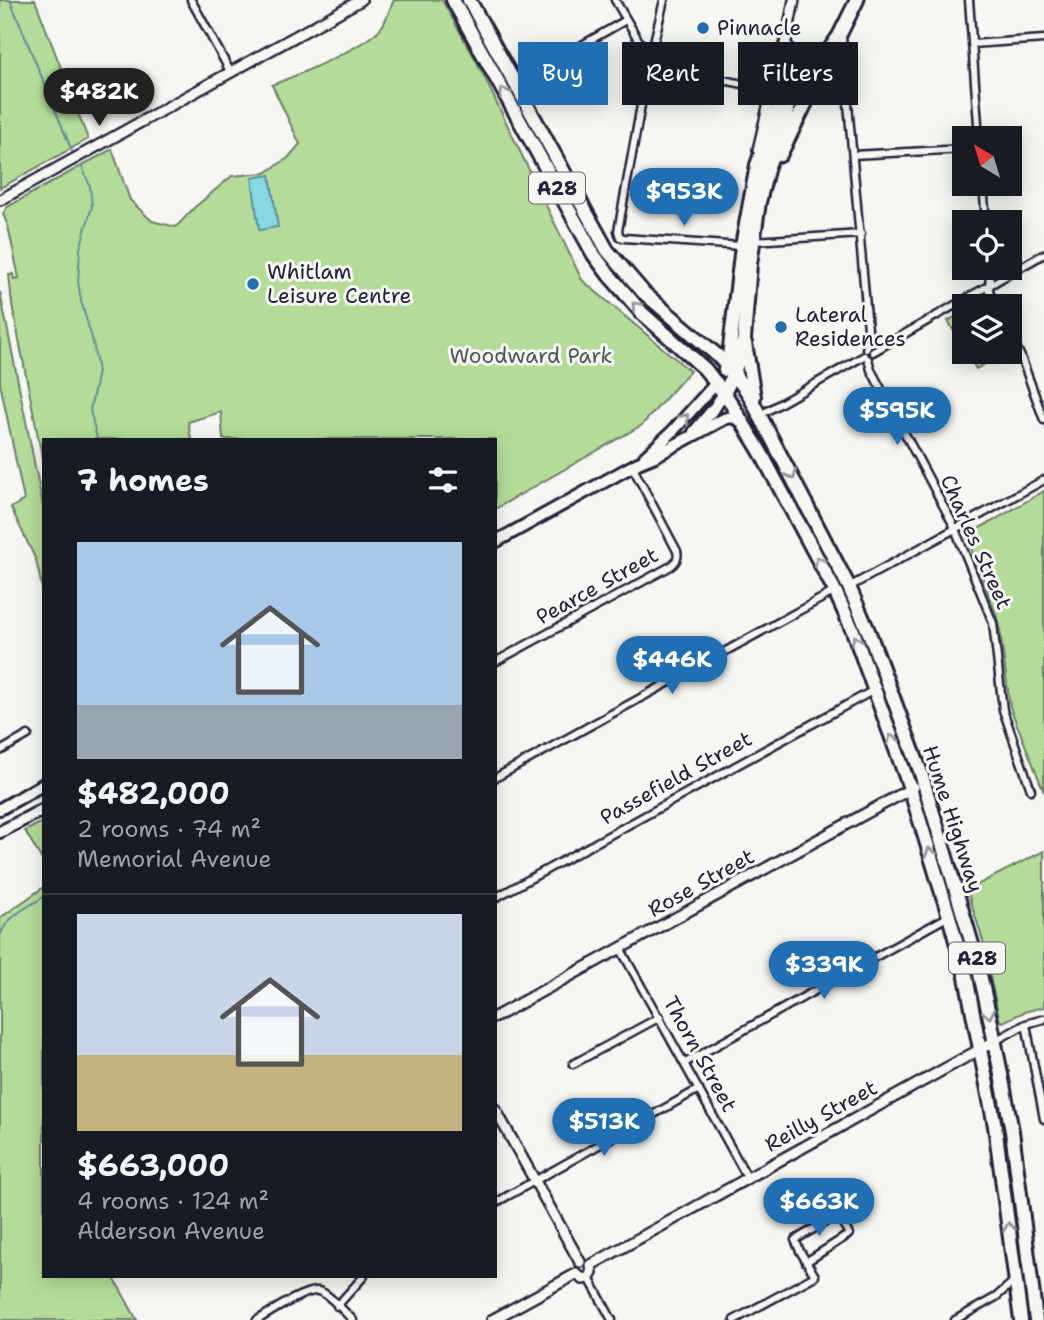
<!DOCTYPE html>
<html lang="en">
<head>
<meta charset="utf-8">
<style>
	body { margin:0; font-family:"Shantell Sans",sans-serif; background:#20242c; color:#f1f3f6; height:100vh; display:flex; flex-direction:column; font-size:26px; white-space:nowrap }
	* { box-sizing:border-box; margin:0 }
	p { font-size:23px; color:#9ea1a6 }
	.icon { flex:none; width:38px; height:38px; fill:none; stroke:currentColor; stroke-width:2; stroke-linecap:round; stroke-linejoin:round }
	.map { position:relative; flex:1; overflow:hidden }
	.drawer { position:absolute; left:42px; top:438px; width:455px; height:840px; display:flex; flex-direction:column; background:#171b24; border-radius:0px; box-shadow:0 4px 18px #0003 }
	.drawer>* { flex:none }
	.guide { position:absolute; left:518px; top:42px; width:420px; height:63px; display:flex; gap:14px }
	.needle { width:46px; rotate:322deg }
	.tools { position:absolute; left:952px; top:126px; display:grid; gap:14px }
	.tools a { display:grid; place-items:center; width:70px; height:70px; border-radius:0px; background:#171b24; box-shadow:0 4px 18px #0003; font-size:35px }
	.price { position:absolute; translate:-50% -60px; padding:0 16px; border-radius:24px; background:#1f6fb2; color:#fff; font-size:23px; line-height:46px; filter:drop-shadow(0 2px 4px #0008) }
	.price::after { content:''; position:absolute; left:50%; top:42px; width:21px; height:16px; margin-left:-10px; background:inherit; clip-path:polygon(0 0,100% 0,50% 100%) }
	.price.active { background:#222; color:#fff }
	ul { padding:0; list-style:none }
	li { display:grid; align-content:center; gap:14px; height:371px; padding:0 35px }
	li+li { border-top:2px solid #363941 }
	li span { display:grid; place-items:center; height:217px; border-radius:0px; color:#555 }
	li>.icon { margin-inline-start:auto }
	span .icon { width:126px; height:126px; fill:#fffc; stroke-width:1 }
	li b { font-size:30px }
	h2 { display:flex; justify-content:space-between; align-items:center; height:84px; padding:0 35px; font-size:30px }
	.chip { padding:0 24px; border-radius:0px; background:#171b24; box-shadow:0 4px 18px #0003; font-size:24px; line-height:63px }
	.chip.active { background:#1f6fb2; color:#fff }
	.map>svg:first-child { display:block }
	.green { fill:#b4dc98; stroke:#6b7f6a; stroke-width:2 }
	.water { fill:#87d7e4; stroke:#5f8fa0; stroke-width:2 }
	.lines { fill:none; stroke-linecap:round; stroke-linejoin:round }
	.stream { stroke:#5f8fa0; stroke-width:2 }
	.street-casing { stroke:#22223b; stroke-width:11 }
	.secondary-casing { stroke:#22223b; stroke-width:14 }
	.primary-casing { stroke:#22223b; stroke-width:16 }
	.highway-casing { stroke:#22223b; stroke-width:18 }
	.street { stroke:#f6f6f2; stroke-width:6 }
	.secondary { stroke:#f6f6f2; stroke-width:9 }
	.primary { stroke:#f6f6f2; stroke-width:10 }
	.highway { stroke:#f6f6f2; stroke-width:12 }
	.oneway { stroke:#9797a0 }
	.poi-dot { fill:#1f6fb2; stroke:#f6f6f2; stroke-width:2.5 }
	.labels { text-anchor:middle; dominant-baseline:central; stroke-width:6; stroke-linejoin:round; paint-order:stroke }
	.shield { fill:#f6f6f2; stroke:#626272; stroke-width:2 }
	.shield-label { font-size:19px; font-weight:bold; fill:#22223b }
	.poi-label { font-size:21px; fill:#22223b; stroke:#f6f6f2; text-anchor:start }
	.park-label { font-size:21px; fill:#4e5a57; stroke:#f6f6f2 }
	.street-label { font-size:21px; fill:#22223b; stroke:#f6f6f2 }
</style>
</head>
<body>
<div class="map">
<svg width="1044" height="1320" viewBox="0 0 1044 1320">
	<rect width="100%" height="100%" fill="#f6f6f2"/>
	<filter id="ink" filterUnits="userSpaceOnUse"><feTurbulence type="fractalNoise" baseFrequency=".0143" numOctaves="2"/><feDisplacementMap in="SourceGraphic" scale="14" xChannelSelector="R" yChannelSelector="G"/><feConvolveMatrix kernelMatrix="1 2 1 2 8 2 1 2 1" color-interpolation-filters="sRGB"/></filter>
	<g filter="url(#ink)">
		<path class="green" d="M0,0H35L88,139L0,188Z
			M394,0H442L477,62L582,280L690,371L642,425L495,509V439H223L221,412L188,422L191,439H44V467L12,304L9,275L13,274L14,279L19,278L8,226L3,214L7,207L112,149L130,200L152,221L176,227L195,207L232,176L265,173L288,158L300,144L272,85C296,76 371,45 383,25C387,18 390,8 394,0Z
			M0,292L44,511V597L36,560L11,508L24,500L0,383Z
			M964,312V349L948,321Z
			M966,352H1007L976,369Z
			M1044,491V792L1010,707L999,622L966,535L991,522Z
			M44,821V863L25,831Z
			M1044,851V1007L1024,1012L1003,1022L1000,1021L991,981L984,944L967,890Z
			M44,887V1276H113L137,1320H0V918Z"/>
		<path class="water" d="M270,175L278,227L259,230L252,178Z"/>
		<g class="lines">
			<path class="stream" d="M10,0L72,151
				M82,167L90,186L92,206L80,249L78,281L81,301L93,342L98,372L90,410L97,439
				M0,936C7,916 27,907 44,897"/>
			<defs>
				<path id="street" d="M191,0L231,73
					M615,0L650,60L656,66L772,90
					M664,0L648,67L618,231L620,237L624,238L742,246
					M969,0L979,138
					M842,36L868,329L869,341L866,349
					M972,44L1044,39
					M515,83L626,20
					M853,155L964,149
					M983,184L986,222
					M753,241L861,234
					M990,268L989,291L996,306
					M1010,334L1021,357L1044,420
					M873,352L1044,254
					M868,359L871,370L953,524L993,623L1003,710L1031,790
					M760,415L864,356
					M849,587L1044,480
					M495,662L671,566C676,562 679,558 677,551L632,466
					M0,751L28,735
					M495,778L835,591
					M495,898L874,690
					M620,948L747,1177
					M1026,1024L1044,1119
					M995,1041L1026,1024L1044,1019
					M685,1063L949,916
					M573,1064L660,1017
					M495,1203L699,1089
					M806,1262L848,1235L849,1234L837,1214
					M589,1278L612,1320
					M337,1306L364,1276
					M257,1320C270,1313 304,1289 318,1291C329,1293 344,1312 353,1320
					M734,1320L815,1276L800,1251L795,1240L837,1215L832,1203
					M955,1320L996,1297L1014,1281"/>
				<path id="secondary" d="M787,45L789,95
					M758,150L776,73L787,37L794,0
					M0,200L361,0
					M495,1017L914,787
					M495,1109L580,1262
					M591,1265L995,1041
					M576,1274L583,1279L589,1278L592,1273L591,1265
					M492,1320L576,1274"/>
				<path id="primary" d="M694,432L715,407L724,393
					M645,457L671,433L717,382
					M495,542L638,463L655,456L724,419C731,416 738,418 743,423
					M0,809L44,784
					M0,832L44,809"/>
				<path id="highway" d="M453,0L594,255L609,275L642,313L705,369L729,400L760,451L835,591L853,631L910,788L949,916L966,977L995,1126L1021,1320
					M469,0L607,250L644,293L718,356L734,374L748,393L849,587L869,633L921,773L977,961L991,1023L1012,1131L1036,1320
					M836,42L857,0
					M780,155L823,68
					M745,343L754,397
					M725,370L729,356L742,246L757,165L771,125L780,106L789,95L813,73L839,36
					M724,393L734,374L744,339L750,264L759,202L768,166L786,120L789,95"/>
			</defs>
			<use href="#street" class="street-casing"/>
			<use href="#secondary" class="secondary-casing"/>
			<use href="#primary" class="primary-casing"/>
			<use href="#highway" class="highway-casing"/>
			<use href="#street" class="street"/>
			<use href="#secondary" class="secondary"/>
			<use href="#primary" class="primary"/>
			<use href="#highway" class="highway"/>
		</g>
		<defs><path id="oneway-chevron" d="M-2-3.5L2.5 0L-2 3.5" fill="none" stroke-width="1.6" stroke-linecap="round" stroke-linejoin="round" transform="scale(1.75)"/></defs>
		<g class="oneway">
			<use href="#oneway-chevron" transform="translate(504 92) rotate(-119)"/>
			<use href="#oneway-chevron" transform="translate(636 306) rotate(-133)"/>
			<use href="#oneway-chevron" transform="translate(685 418) rotate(-48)"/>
			<use href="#oneway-chevron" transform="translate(792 475) rotate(62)"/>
			<use href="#oneway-chevron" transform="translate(819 561) rotate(-118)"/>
			<use href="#oneway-chevron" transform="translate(856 640) rotate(-111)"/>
			<use href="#oneway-chevron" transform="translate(892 739) rotate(-110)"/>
			<use href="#oneway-chevron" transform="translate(930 852) rotate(-107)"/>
			<use href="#oneway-chevron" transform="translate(989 1014) rotate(78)"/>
			<use href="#oneway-chevron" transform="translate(1009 1227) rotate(-98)"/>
		</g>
	</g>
	<g class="poi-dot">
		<circle cx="703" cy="28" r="7"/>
		<circle cx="253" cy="284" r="7"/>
		<circle cx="781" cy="327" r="7"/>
	</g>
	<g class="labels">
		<g class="shield">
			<rect x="529" y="172.5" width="56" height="31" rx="5"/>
			<rect x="949" y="942.5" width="56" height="31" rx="5"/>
		</g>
		<g class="shield-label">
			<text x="557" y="188">A28</text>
			<text x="977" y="958">A28</text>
		</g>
		<g class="poi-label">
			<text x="717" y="28">Pinnacle</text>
			<text x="267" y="272">Whitlam<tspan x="267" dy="24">Leisure Centre</tspan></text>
			<text x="795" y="315">Lateral<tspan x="795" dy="24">Residences</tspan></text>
		</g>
		<g class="park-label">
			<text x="531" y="356">Woodward Park</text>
		</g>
		<g class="street-label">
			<text transform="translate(976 542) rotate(66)">Charles Street</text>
			<text transform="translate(597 586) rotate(-29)">Pearce Street</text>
			<text transform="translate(676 778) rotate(-29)">Passefield Street</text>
			<text transform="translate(953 819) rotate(72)">Hume Highway</text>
			<text transform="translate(701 883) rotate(-29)">Rose Street</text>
			<text transform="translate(700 1054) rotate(61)">Thorn Street</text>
			<text transform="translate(821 1116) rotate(-29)">Reilly Street</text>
		</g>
	</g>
</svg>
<div class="tools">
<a><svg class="needle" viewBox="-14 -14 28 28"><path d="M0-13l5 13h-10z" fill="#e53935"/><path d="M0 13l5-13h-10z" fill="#9ea1a6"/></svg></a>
<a><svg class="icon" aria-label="locate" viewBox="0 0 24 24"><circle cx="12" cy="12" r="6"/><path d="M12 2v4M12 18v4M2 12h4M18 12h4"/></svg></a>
<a><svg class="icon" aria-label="layers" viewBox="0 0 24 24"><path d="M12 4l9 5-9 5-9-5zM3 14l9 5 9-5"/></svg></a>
</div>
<b class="price active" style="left:99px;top:128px">$482K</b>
<b class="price" style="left:684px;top:228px">$953K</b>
<b class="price" style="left:897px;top:447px">$595K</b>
<b class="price" style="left:672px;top:696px">$446K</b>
<b class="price" style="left:824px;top:1001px">$339K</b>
<b class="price" style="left:604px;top:1158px">$513K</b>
<b class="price" style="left:819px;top:1238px">$663K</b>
<div class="guide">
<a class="chip active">Buy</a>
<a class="chip">Rent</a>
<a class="chip">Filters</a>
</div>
<section class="drawer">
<h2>7 homes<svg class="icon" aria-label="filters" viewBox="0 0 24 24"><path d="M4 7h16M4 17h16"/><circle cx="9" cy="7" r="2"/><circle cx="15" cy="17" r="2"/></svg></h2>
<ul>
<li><span style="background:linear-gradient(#a9c7e8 75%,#9aa5b1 0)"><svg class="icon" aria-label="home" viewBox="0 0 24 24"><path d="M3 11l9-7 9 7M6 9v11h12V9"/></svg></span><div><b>$482,000</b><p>2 rooms · 74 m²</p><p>Memorial Avenue</p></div></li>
<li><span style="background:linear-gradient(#c9d6e8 65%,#c2b280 0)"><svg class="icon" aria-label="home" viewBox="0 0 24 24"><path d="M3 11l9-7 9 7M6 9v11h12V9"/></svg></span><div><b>$663,000</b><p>4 rooms · 124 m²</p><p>Alderson Avenue</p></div></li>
</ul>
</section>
</div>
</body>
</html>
